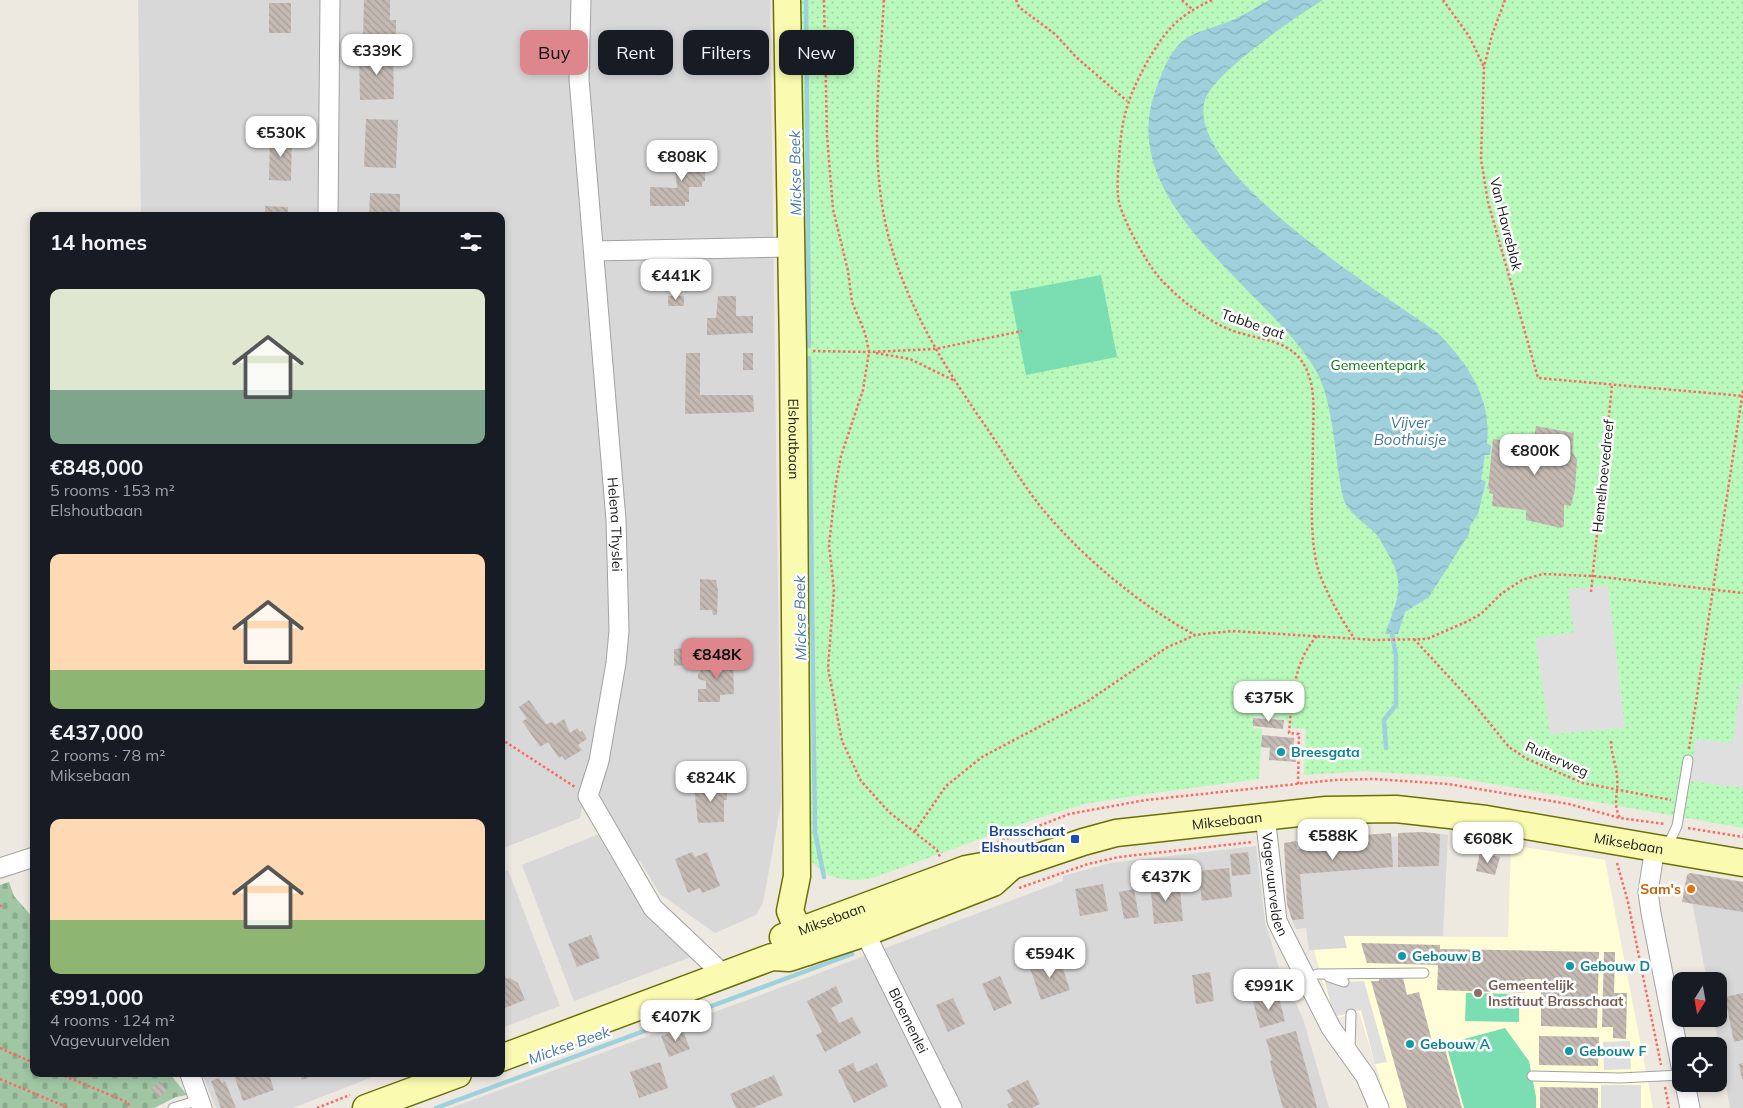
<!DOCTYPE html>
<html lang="en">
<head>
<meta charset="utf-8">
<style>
	body { margin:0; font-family:Mulish,sans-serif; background:#242831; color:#f1f3f6; height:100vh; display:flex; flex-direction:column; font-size:19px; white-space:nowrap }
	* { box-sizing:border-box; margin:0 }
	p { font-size:16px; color:#9ea1a6 }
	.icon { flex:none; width:28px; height:28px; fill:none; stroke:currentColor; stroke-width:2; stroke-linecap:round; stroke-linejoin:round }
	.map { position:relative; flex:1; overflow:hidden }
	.details { position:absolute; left:30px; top:212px; width:475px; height:865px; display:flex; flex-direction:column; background:#171b24; border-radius:10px; box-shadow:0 2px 8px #0003 }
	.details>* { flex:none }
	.guide { position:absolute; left:520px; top:30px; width:475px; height:45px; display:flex; gap:10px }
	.needle { width:32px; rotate:191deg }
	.fabs { position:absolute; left:1672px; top:972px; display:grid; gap:10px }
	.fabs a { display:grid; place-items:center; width:55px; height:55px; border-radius:10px; background:#171b24; box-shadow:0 2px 8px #0003; font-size:25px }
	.price { position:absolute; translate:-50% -42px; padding:0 11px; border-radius:10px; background:#fff; color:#222; font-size:16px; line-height:32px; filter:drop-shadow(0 1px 2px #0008) }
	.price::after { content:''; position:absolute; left:50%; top:30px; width:15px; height:11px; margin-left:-8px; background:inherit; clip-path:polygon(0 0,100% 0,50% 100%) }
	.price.active { background:#dd868c; color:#111 }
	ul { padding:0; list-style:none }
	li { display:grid; align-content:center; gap:10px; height:265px; padding:0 20px }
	li span { display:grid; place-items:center; height:155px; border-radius:10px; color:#555 }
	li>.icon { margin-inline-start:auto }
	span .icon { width:90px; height:90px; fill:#fffc; stroke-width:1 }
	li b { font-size:21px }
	h2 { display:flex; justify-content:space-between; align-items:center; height:60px; padding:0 20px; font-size:21px }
	.tag { padding:0 18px; border-radius:10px; background:#171b24; box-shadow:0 2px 8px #0003; font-size:18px; line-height:45px }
	.tag.active { background:#dd868c; color:#111 }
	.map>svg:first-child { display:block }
	.residential { fill:#d9d8d8 }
	.education { fill:#fffdd6 }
	.cemetery { fill:url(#cemetery-stones) }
	.park { fill:url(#park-dots) }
	.pitch { fill:#7bdeb3 }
	.parking { fill:#dfdfdf }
	.water { fill:url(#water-waves) }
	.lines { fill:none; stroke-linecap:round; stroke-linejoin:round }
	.stream { stroke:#9fd1dc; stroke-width:4.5 }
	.building { fill:url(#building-back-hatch) }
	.lane-casing { stroke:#a2a2a2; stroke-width:11 }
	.street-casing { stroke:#a2a2a2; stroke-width:21 }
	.secondary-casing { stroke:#6a7003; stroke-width:29 }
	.path { stroke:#fb6a62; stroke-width:2.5; stroke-dasharray:2.5 2.5; stroke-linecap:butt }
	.lane { stroke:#fff; stroke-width:9 }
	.street { stroke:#fff; stroke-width:19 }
	.secondary { stroke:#fafab1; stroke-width:26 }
	.culture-dot { fill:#0f9aa8; stroke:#fff; stroke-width:2 }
	.transit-dot { fill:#1a4fb4; stroke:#fff; stroke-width:2 }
	.food-dot { fill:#e8710a; stroke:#fff; stroke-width:2 }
	.education-dot { fill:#8d6e63; stroke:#fff; stroke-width:2 }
	.labels { text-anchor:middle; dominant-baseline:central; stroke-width:5; stroke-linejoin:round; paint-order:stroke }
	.street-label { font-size:14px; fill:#1b1b1b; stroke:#fff }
	.park-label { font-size:14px; fill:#0a780d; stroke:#fff }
	.culture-label { font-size:14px; font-weight:bold; fill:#0d838f; stroke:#fff; text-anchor:start }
	.transit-label { font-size:14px; font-weight:bold; fill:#164399; stroke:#fff; text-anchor:end }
	.food-label { font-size:14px; font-weight:bold; fill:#c56008; stroke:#fff; text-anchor:end }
	.education-label { font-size:14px; font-weight:bold; fill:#785e54; stroke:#fff; text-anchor:start }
	.water-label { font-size:15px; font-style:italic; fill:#4479a2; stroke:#fff }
</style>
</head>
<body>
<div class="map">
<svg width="1743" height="1108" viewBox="0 0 1743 1108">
	<defs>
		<pattern id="cemetery-stones" width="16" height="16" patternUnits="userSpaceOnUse" patternTransform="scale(1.25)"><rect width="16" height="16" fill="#a0c6a4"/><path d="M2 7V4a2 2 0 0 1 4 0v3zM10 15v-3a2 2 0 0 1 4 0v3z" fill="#89aa8d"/></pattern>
		<pattern id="park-dots" width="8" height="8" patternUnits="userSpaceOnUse" patternTransform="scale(1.25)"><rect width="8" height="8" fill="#baf9bc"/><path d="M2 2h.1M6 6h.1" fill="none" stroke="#9fd5a1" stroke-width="1.8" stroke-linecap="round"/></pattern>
		<pattern id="water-waves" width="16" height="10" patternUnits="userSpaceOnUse" patternTransform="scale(1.25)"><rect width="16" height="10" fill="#9fd1dc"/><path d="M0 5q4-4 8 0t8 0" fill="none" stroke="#88b3bc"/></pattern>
		<pattern id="building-back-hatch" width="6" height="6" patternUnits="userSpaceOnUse" patternTransform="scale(1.25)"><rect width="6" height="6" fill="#c4bab3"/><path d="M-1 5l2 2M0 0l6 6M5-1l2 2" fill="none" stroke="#a89f99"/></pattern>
	</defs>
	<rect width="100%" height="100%" fill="#ede8e0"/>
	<path class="residential" d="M138,0H770L781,804L763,903L756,915L715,933L660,894L640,861L621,876L654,924L691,957L574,1001L522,865L599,834L582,808L580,818L501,849V216H141Z
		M1440,834L1448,835L1443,936H1344L1347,948L1309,950L1288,984L1304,1022L1329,1108H450L750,999L1063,881V876L1110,863L1256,846L1265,922L1279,968L1287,983L1309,949L1306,928L1296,929L1292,920L1284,843Z
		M508,870L560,1006L501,1028V873Z
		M1690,873L1743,882V1108H1730L1714,1019H1719V981H1707L1687,875Z
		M202,1074H380L293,1108H216Z"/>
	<path class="education" d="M1511,845L1605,860L1653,1108H1389L1359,1012L1333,1019L1314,950L1347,948L1344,936L1508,937Z"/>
	<path class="cemetery" d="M9,882L14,896L34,919V1074H170L187,1095L176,1097L154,1108H0V885Z"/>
	<path class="park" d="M797,0H1743V828L1454,777L1365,771L1304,775L1306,729L1293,728L1284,719L1254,716L1253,728L1262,729L1259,779L1139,795L1085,804L1041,817L873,878C841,883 827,879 805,855Z"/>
	<path class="pitch" d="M1101,275L1117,357L1026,375L1010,292Z
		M1466,993L1519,994V1022L1465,1021Z
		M1505,1028L1529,1061L1536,1097V1108H1464L1446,1044Z"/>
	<path class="parking" d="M1608,585L1625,728L1550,734L1535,638L1574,632L1568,589Z
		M1741,682H1743V788L1690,781L1696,739L1732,743Z
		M1364,981L1387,1062L1375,1064L1361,1010L1334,1017L1325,982Z
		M1630,1041L1631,1069L1604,1070L1603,1042Z
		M1601,1085H1641V1108H1601Z"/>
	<path class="water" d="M1269,0H1323C1297,16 1213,73 1205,100C1183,172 1387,296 1438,333C1468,364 1492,398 1487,443L1491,446L1490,455H1485L1481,480L1486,481L1478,514L1470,526L1469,534L1429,597L1405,612L1398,634H1385C1396,604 1407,584 1388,554C1384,547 1381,540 1376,534C1365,523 1351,515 1344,501C1334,462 1335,402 1315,369C1267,288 1115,205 1155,92C1162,73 1168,53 1184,40C1196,31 1216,27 1230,21C1243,16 1256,7 1269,0Z"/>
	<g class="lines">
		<path class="stream" d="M806,0L809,346
			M809,358L815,832L824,877
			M1386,748L1384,720L1396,705V656L1392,634
			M436,1108L852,954"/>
	</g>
	<path class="building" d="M364,0H390V20H396V36L363,35Z
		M269,3H291V33H269Z
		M692,38H713V74H693Z
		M393,51L394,99L360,100L359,52Z
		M366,119L398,120L396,168L364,167Z
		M270,135H292L291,181L269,180Z
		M674,157H711V171H705V181L702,182V187H689V202H685V206H650V187L677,188Z
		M370,193L400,194V212H391V216H369Z
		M265,206L288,207V216H265Z
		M668,296H684V306H668Z
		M718,296H736V316H753V333L707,335V318H716Z
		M686,353H700V395H753L754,412L685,414Z
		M743,353H753V370H743Z
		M1536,426L1574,433L1572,451L1577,460L1575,489L1571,506L1564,505V526L1561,528L1526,520V510L1492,506L1493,494L1489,493L1490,489H1488L1493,439L1533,444Z
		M700,579L716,580L718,590L717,615H713L712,610H700Z
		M684,648V665L674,666V649Z
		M710,658H733L734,694L720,695V702H698V689H706V681L698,679V674L702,669H710Z
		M529,700L546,724L552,722L555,725L564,719L570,733L577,728L580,732L582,731L587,739L578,745L582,750L565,760L562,756L559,758L548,742L540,747L522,721L527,719L519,707Z
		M1253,718L1284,720L1283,729L1253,726Z
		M1262,735L1294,738L1293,756H1296V762L1269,760L1270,748L1261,747Z
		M694,786H727V800H724V822L698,823Z
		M1423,832L1440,834L1439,866L1398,867V833Z
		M1391,833L1393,867L1300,874L1304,919L1292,920L1287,904L1284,843L1296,841L1297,849L1312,848L1311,839Z
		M692,852L695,857L707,852L720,886L702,893L700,888L688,893L675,859Z
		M1248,852L1251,874L1232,876L1230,854Z
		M1480,852L1500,857L1495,875L1476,871Z
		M1229,868L1232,897L1202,901L1198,871Z
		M1690,873L1743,882V912L1682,902L1687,875Z
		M1179,880L1183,921L1154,924L1150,883Z
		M1103,884L1108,911L1080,916L1075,889Z
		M1134,889L1139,917L1124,919L1119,892Z
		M591,935L600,958L577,967L568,944Z
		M1361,943L1440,945V949L1599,952L1597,1028L1541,1026V979H1525V993L1437,990L1438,965L1367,963Z
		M1604,952H1615L1614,993H1627L1626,1039L1613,1038V1027H1602Z
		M1059,957L1070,990L1041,1000L1030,968Z
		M504,972L506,979L510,978L518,983L525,1000L502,1009L501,973Z
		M1210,972L1214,1001L1196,1004L1192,975Z
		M1000,976L1012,1003L994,1011L982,984Z
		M1379,978H1403L1407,995L1419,992L1432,1041L1429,1042L1431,1050L1444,1046L1462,1108H1407L1371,981H1379Z
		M836,986L843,1002L831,1008L839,1023L852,1017L861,1033L825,1052L816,1035L822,1032L807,1001Z
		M1743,993V1040L1734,1042L1725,997Z
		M1278,994L1285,1021L1260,1028L1253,1001Z
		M953,998L965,1024L948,1032L936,1005Z
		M682,1028L690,1049L669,1057L661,1036Z
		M1296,1031L1314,1096L1317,1108H1283L1273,1073L1270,1061L1272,1060L1266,1039Z
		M1539,1036L1599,1037L1598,1066L1539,1065Z
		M660,1062L668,1088L639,1098L630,1072Z
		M853,1063L857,1072L877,1063L888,1086L854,1103L838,1070Z
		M1743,1063V1079H1742L1739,1064Z
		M239,1074H269L274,1090L243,1101L234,1075Z
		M300,1074H314L315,1075L302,1080Z
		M774,1075L783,1095L753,1108H736L730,1094Z
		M219,1078L222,1083L225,1081L236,1108H221L211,1081Z
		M1028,1080L1040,1104L1032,1108H1009L1007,1104L1013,1101L1007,1090Z
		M160,1081L167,1091L158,1098L151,1088Z
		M1540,1087L1598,1088V1108H1540Z"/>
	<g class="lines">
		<defs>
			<path id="lane" d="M1667,847L1677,826L1688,760
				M1317,974L1424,973
				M1329,977L1344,982
				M1350,1049L1351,1014
				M1532,1076L1620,1078L1681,1075
				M173,1108L199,1100"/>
			<g id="street">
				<path id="s1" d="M581,0L579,79L616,520L619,631L616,663L599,761L588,796L653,908L725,976"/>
				<path d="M328,216L330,0"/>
				<path d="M594,251L791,247"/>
				<path id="s2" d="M1265,815L1277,921L1331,1028L1366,1077L1379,1108"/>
				<path d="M1655,847L1648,892L1651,913L1681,1066"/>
				<path d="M0,868L34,857"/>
				<path id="s3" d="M867,923L865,933L952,1108"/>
				<path d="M190,1074L202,1108"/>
				<path d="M1685,1084L1690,1108"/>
			</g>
			<g id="secondary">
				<path id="s4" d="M787,0L793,351L797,876L790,911L807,952"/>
				<path id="s5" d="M783,937L966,869L988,865L1012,866"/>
				<path id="s6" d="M501,1058L772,957L789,958L865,933L993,883L1012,866L1083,842L1116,833L1326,810L1396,809L1486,819L1743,863"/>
				<path d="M366,1108L458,1074"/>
			</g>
		</defs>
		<use href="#lane" class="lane-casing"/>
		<use href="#street" class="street-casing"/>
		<use href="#secondary" class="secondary-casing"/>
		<path class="path" d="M824,0L827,136L833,209L848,271L852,302L865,333L869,352L863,390L841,456L836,483L829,545L834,590L828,668L842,741L861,781L889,812L937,850L940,857
			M884,0C880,70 871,141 883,211C897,290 939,359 984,424C1002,450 1018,477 1037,502C1076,552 1139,605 1195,635
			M1016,0L1019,7L1055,34L1076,57L1127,101
			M1182,0L1192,9
			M1212,0C1177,16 1164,32 1146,64C1127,99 1121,120 1119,161C1118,172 1117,185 1118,196C1119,214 1146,262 1158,276C1176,297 1202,317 1226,328C1257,342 1294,336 1308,373C1316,394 1313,418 1313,440C1313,478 1308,533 1318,569C1326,593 1340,617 1354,638
			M1443,0L1469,36L1484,67
			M1505,0L1492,35L1484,67L1481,159L1488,202L1538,378L1743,396
			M813,351L869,352L935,349L1022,331
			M876,353L910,359L955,381
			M1591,592L1612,386
			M1414,639L1474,704L1509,747L1527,759L1583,783L1671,800
			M501,739L575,787
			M1611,741C1611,754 1616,764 1617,776C1619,793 1612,803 1620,818
			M1689,749L1743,390
			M1298,784L1299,734L1289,733C1292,700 1293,662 1317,636
			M1688,828L1743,837
			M915,831L946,786L982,757L1088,701L1166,648L1195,635L1232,631L1376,640L1427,639L1466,622L1481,614L1501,594L1522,580L1543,574L1593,576L1743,593
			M993,844L1069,814L1146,800L1334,780L1374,779L1448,784L1569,804L1620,818L1665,824
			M1617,863L1628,902L1661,1065
			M1019,888L1088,864L1119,857L1253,842
			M0,907L2,903
			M0,1048L34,1063
			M60,1074L129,1103L127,1108
			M0,1079L69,1108
			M1665,1087L1669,1108
			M317,1108L350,1095"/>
		<use href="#lane" class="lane"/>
		<use href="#street" class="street"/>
		<use href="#secondary" class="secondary"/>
	</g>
	<g class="culture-dot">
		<circle cx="1281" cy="752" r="5"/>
		<circle cx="1402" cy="956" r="5"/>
		<circle cx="1570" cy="966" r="5"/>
		<circle cx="1410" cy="1044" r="5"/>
		<circle cx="1569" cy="1051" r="5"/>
	</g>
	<rect class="transit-dot" x="1070" y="834" width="10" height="10" rx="2.5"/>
	<circle class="food-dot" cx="1691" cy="889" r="5"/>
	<circle class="education-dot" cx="1478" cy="993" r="5"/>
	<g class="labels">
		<g class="street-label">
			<text transform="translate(1506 224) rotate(76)">Van Havreblok</text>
			<text transform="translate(1253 324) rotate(19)">Tabbe gat</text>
			<text stroke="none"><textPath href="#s4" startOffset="439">Elshoutbaan</textPath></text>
			<text transform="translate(1603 476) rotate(-84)">Hemelhoevedreef</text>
			<text stroke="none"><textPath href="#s1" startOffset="526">Helena Thyslei</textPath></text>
			<text transform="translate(1557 759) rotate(24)">Ruiterweg</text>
			<text stroke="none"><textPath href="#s6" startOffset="770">Miksebaan</textPath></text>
			<text stroke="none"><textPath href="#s6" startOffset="1175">Miksebaan</textPath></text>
			<text stroke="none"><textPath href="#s2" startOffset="70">Vagevuurvelden</textPath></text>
			<text stroke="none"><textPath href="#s5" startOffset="52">Miksebaan</textPath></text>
			<text stroke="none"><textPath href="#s3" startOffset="108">Bloemenlei</textPath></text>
		</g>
		<g class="park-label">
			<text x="1378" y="365">Gemeentepark</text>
		</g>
		<g class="culture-label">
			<text x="1291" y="752">Breesgata</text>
			<text x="1412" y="956">Gebouw B</text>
			<text x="1580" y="966">Gebouw D</text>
			<text x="1420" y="1044">Gebouw A</text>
			<text x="1579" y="1051">Gebouw F</text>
		</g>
		<g class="transit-label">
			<text x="1065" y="831">Brasschaat<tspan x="1065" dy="16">Elshoutbaan</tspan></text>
		</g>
		<g class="food-label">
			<text x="1681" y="889">Sam's</text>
		</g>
		<g class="education-label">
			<text x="1488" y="985">Gemeentelijk<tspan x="1488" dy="16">Instituut Brasschaat</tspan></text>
		</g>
		<g class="water-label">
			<text transform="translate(795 173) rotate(-91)">Mickse Beek</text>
			<text x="1410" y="422">Vijver<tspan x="1410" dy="17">Boothuisje</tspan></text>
			<text transform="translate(800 618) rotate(-91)">Mickse Beek</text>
			<text transform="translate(569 1045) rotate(-20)">Mickse Beek</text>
		</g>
	</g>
</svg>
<div class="fabs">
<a><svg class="needle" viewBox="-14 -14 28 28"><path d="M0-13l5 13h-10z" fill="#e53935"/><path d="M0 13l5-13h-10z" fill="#9ea1a6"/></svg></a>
<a><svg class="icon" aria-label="locate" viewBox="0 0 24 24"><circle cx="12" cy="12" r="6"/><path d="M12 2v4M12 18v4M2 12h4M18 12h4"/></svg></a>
</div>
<b class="price" style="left:377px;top:76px">€339K</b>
<b class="price" style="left:281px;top:158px">€530K</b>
<b class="price" style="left:682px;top:182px">€808K</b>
<b class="price" style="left:676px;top:301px">€441K</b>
<b class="price" style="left:1535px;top:476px">€800K</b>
<b class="price active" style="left:717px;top:680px">€848K</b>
<b class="price" style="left:1269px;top:723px">€375K</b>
<b class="price" style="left:711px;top:803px">€824K</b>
<b class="price" style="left:1333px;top:861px">€588K</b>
<b class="price" style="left:1488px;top:864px">€608K</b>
<b class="price" style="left:1166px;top:902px">€437K</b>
<b class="price" style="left:1050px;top:979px">€594K</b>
<b class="price" style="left:1269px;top:1011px">€991K</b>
<b class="price" style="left:676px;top:1042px">€407K</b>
<div class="guide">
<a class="tag active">Buy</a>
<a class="tag">Rent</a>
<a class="tag">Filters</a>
<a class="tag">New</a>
</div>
<section class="details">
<h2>14 homes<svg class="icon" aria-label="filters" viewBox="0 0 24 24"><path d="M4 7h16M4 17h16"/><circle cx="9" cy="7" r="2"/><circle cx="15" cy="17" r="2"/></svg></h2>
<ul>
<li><span style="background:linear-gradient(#dfe7d0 65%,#7fa58c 0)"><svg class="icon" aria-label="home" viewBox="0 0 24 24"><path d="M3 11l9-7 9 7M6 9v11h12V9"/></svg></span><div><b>€848,000</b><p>5 rooms · 153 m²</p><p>Elshoutbaan</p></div></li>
<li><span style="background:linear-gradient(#ffd9b3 75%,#8fb573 0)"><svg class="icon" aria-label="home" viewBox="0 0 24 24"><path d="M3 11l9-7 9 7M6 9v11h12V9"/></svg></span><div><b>€437,000</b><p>2 rooms · 78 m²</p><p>Miksebaan</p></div></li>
<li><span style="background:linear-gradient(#ffd9b3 65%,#8fb573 0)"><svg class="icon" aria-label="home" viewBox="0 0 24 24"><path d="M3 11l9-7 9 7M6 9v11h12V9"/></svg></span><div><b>€991,000</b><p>4 rooms · 124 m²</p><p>Vagevuurvelden</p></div></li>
</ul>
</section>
</div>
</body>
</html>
